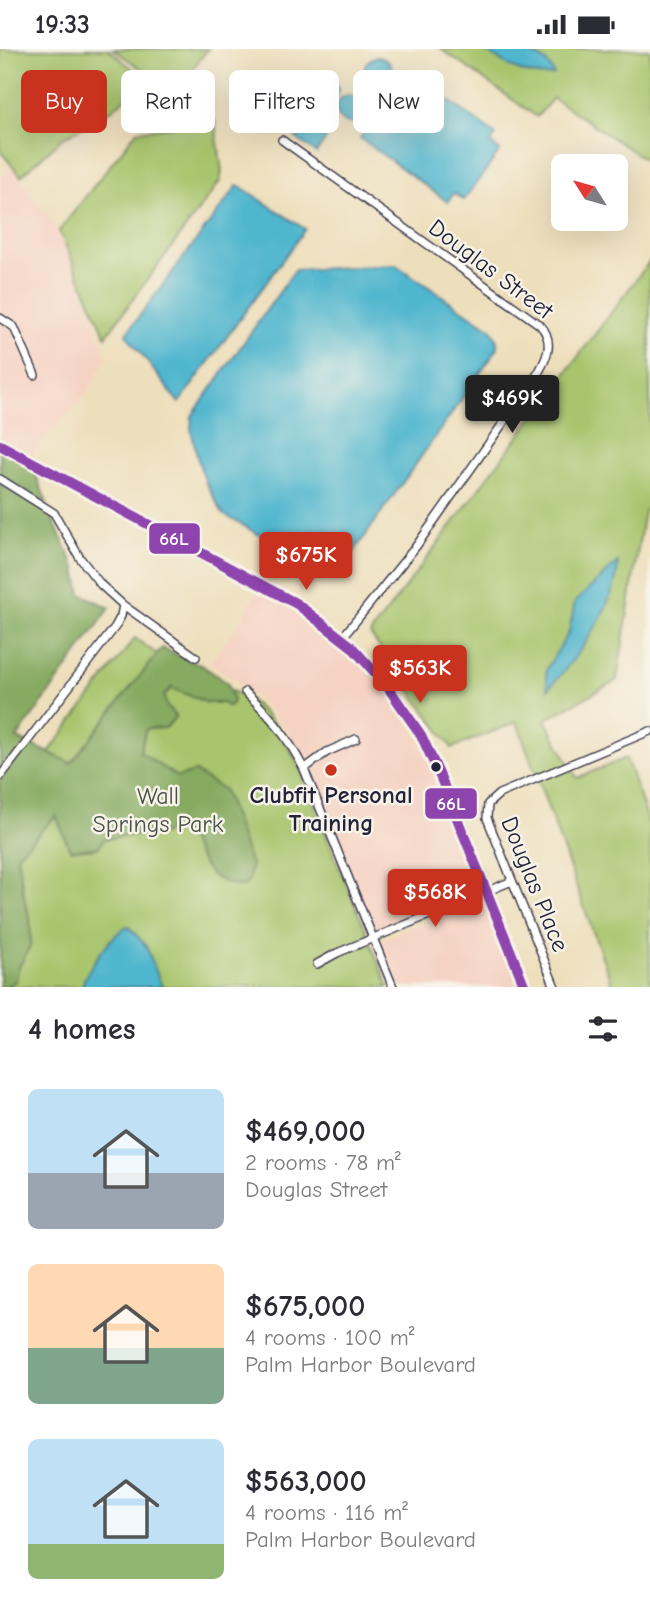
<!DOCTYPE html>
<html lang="en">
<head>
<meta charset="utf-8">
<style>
	body { margin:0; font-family:"Comic Neue",sans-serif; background:#f2f2f3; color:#2b2b33; height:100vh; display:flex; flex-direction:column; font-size:26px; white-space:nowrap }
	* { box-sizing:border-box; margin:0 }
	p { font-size:23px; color:#7c7c81 }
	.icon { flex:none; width:38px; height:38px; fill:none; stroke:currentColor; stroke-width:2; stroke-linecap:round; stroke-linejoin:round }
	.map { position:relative; height:938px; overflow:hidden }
	.sheet { display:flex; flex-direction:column; background:#fff; flex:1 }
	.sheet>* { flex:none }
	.guide { position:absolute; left:21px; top:21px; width:609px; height:63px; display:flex; gap:14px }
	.needle { width:46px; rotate:307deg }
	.buttons { position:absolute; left:551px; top:105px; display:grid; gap:14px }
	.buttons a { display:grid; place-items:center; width:77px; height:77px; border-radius:10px; background:#fff; box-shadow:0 7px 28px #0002; font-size:35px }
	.price { position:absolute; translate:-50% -60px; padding:0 16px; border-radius:7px; background:#c8321e; color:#fff; font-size:23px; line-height:46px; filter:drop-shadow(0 2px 4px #0008) }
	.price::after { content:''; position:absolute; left:50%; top:42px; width:21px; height:16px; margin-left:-10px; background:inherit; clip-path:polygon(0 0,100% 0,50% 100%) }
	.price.active { background:#222; color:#fff }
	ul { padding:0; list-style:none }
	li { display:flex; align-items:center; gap:21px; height:175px; padding:0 28px }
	li span { display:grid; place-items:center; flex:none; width:196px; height:140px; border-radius:10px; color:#555 }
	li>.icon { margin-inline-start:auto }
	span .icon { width:84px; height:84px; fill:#fffc; stroke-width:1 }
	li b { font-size:30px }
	h2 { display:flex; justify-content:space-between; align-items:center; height:84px; padding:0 28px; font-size:30px }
	.pill { padding:0 24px; border-radius:10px; background:#fff; box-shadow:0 7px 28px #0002; font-size:24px; line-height:63px }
	.pill.active { background:#c8321e; color:#fff }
	.status { display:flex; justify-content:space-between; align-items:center; height:49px; padding:0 35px; background:#fff; direction:ltr }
	.status svg { height:19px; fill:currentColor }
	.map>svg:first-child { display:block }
	.built { fill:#f5d2c2 }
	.green { fill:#a8c56d; stroke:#657454; stroke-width:2 }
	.forest { fill:#86aa60; stroke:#54664e; stroke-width:2 }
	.water { fill:#4fb6ce; stroke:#386c84; stroke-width:2 }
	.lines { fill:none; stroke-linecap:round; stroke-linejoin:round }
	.minor-casing { stroke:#413e4e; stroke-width:10 }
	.major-casing { stroke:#413e4e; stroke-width:11 }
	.minor { stroke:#fff; stroke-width:7 }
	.major { stroke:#fff; stroke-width:9 }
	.bus-1-casing { stroke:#f7f3e8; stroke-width:16 }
	.bus-1 { stroke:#8e44ad; stroke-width:10 }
	.bus-dot { fill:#22223b; stroke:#f7f3e8; stroke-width:2.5 }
	.poi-dot { fill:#c8321e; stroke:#f7f3e8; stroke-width:2.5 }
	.labels { text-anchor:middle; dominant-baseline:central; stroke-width:5; stroke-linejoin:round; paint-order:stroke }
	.street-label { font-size:24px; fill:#22223b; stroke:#f7f3e8 }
	.poi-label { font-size:24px; font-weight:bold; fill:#22223b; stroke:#f7f3e8 }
	.park-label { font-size:24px; fill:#4a534a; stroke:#f7f3e8 }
	.line-badge { stroke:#f7f3e8; stroke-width:2.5 }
	.badge-label { font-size:19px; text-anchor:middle; font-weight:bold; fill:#fff }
</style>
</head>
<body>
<div class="status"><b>19:33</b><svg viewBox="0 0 49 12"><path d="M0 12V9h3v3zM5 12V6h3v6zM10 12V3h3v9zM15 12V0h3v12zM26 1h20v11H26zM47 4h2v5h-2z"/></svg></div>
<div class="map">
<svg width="650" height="938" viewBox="0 0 650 938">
	<rect width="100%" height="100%" fill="#f7f3e8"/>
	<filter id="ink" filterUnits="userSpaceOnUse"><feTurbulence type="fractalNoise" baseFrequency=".0143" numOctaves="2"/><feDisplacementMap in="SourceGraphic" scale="14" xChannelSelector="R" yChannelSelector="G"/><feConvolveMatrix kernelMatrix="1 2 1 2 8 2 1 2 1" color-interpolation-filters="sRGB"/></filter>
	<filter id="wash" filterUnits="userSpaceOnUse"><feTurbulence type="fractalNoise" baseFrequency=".00686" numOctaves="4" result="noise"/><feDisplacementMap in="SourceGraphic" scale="28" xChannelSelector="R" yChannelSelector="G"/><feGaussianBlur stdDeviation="1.57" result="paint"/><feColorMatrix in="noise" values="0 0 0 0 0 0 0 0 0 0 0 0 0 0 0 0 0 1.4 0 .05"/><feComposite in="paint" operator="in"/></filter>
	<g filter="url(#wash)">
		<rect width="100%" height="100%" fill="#eedfbc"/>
		<path class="built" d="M12,116L57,182L81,236L107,308L87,344L28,409L0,392V273L11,280L34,330L40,328L17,277L0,265V129Z
			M260,538L295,558L340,591L384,639L418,688L436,728L482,841L375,885L308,721L329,706L361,692L358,686L325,699L305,714L288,683L267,658L245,639L210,614L241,571Z
			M484,848L521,938H396L378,892Z"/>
		<path class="green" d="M0,0H108L148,32L97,72L65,87L21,127L0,102Z
			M113,0H208L174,43Z
			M441,0H650V114L553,49L537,68Z
			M215,72L222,123L220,132L106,287L59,182L137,82Z
			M650,212V458L644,462L617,631L545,671L577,729L626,709L650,777V938H613L517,673L452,699L370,585Z
			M135,589L229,658L233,652L229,641C286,660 309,743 329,793C342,825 355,856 369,888L357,899L371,895L389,938H162L146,897L129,878C114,882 85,923 82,938H0V768Z"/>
		<path class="forest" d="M0,400L33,419L47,454L0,426Z
			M0,434L50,465L76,520L81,545L110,559L17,689L71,714L162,599L203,617L227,634L233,652L229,658L222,654H208L171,639L164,647L167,658L176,667L166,679L146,680L140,703L177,728L195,723L224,741L251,816L249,831L244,838C196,833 204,802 177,775L164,784L151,787L134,786L104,790L98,799L70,801L56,767L17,806L25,853L30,869L31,895L18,920L16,932L5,938H0Z"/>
		<path class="water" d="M483,0C510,0 546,0 554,26C527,30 505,16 483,0Z
			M364 22a14 14 0 1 1 28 0a14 14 0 1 1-28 0Z
			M408,22L496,86L491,94L500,102L464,151L454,144L448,153L360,89Z
			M310 41a14 14 0 1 1 28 0a14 14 0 1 1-28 0Z
			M336 60a14 14 0 1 1 28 0a14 14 0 1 1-28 0Z
			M310,67L331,82L316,104L295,88Z
			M238,136L305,180L179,354L126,285Z
			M396,216L491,280L496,288L498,299L343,518L337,523L326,524L223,465L206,434L198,411L191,380L192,367L295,221Z
			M618,513C617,556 577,609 548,640L546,621L569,583L575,553Z
			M129,878L146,897L162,938H82C85,922 113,882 129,878Z"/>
	</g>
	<g filter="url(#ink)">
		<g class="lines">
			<defs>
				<path id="minor" d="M282,91L540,276C556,293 546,312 535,329L417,496L342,589
					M0,269L14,278L35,326
					M0,430L54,464L80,509L101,536L123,556L196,608
					M245,643C271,666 288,689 304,720L393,938
					M304,720L327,703L356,690
					M0,728L115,578L121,567L123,556
					M317,915L337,904L512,832
					M555,938L487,769L488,755L499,745L650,682"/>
				<path id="major" d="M0,396L297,555L351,597L387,637L421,686L440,727L525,938"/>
			</defs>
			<use href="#minor" class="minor-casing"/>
			<use href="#major" class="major-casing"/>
			<use href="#minor" class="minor"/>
			<use href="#major" class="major"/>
			<defs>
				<path id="bus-1" d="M0,396L297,555L351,597L387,637L421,686L440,727L525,938"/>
			</defs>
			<use href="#bus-1" class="bus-1-casing"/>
			<use href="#bus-1" class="bus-1"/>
		</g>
	</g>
	<circle class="bus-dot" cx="436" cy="718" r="6"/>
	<circle class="poi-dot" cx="331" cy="721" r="7"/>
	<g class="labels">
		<g class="street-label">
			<text transform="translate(491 220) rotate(37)">Douglas Street</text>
			<text transform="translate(535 835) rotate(68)">Douglas Place</text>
		</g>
		<g class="poi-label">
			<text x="331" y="746">Clubfit Personal<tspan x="331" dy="28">Training</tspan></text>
		</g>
		<g class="park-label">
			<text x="158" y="747">Wall<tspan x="158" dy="28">Springs Park</tspan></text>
		</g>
	</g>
	<g class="line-badge">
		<rect x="148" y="473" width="53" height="33" rx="7" fill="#8e44ad"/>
		<rect x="424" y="738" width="54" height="33" rx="7" fill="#8e44ad"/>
	</g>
	<g class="badge-label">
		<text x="174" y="496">66L</text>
		<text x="451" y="761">66L</text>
	</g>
</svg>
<div class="buttons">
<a><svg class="needle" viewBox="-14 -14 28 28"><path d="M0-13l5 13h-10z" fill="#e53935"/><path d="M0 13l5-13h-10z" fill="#7c7c81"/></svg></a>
</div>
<b class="price active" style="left:512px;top:386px">$469K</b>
<b class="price" style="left:306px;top:543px">$675K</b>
<b class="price" style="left:420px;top:656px">$563K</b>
<b class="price" style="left:435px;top:880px">$568K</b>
<div class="guide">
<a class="pill active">Buy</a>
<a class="pill">Rent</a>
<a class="pill">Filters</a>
<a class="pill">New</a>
</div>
</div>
<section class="sheet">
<h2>4 homes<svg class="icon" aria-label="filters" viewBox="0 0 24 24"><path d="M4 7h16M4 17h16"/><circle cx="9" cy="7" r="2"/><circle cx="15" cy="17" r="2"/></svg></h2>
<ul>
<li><span style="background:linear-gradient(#bfe0f5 60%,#9aa5b1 0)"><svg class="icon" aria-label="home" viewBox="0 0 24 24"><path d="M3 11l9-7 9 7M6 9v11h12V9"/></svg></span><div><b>$469,000</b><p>2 rooms · 78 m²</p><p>Douglas Street</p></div></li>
<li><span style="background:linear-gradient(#ffd9b3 60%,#7fa58c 0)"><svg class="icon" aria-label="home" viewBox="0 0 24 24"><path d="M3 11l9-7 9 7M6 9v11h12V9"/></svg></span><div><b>$675,000</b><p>4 rooms · 100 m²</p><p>Palm Harbor Boulevard</p></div></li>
<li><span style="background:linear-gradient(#bfe0f5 75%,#8fb573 0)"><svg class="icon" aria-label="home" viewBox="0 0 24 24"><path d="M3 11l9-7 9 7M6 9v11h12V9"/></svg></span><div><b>$563,000</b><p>4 rooms · 116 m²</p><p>Palm Harbor Boulevard</p></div></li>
</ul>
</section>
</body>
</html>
